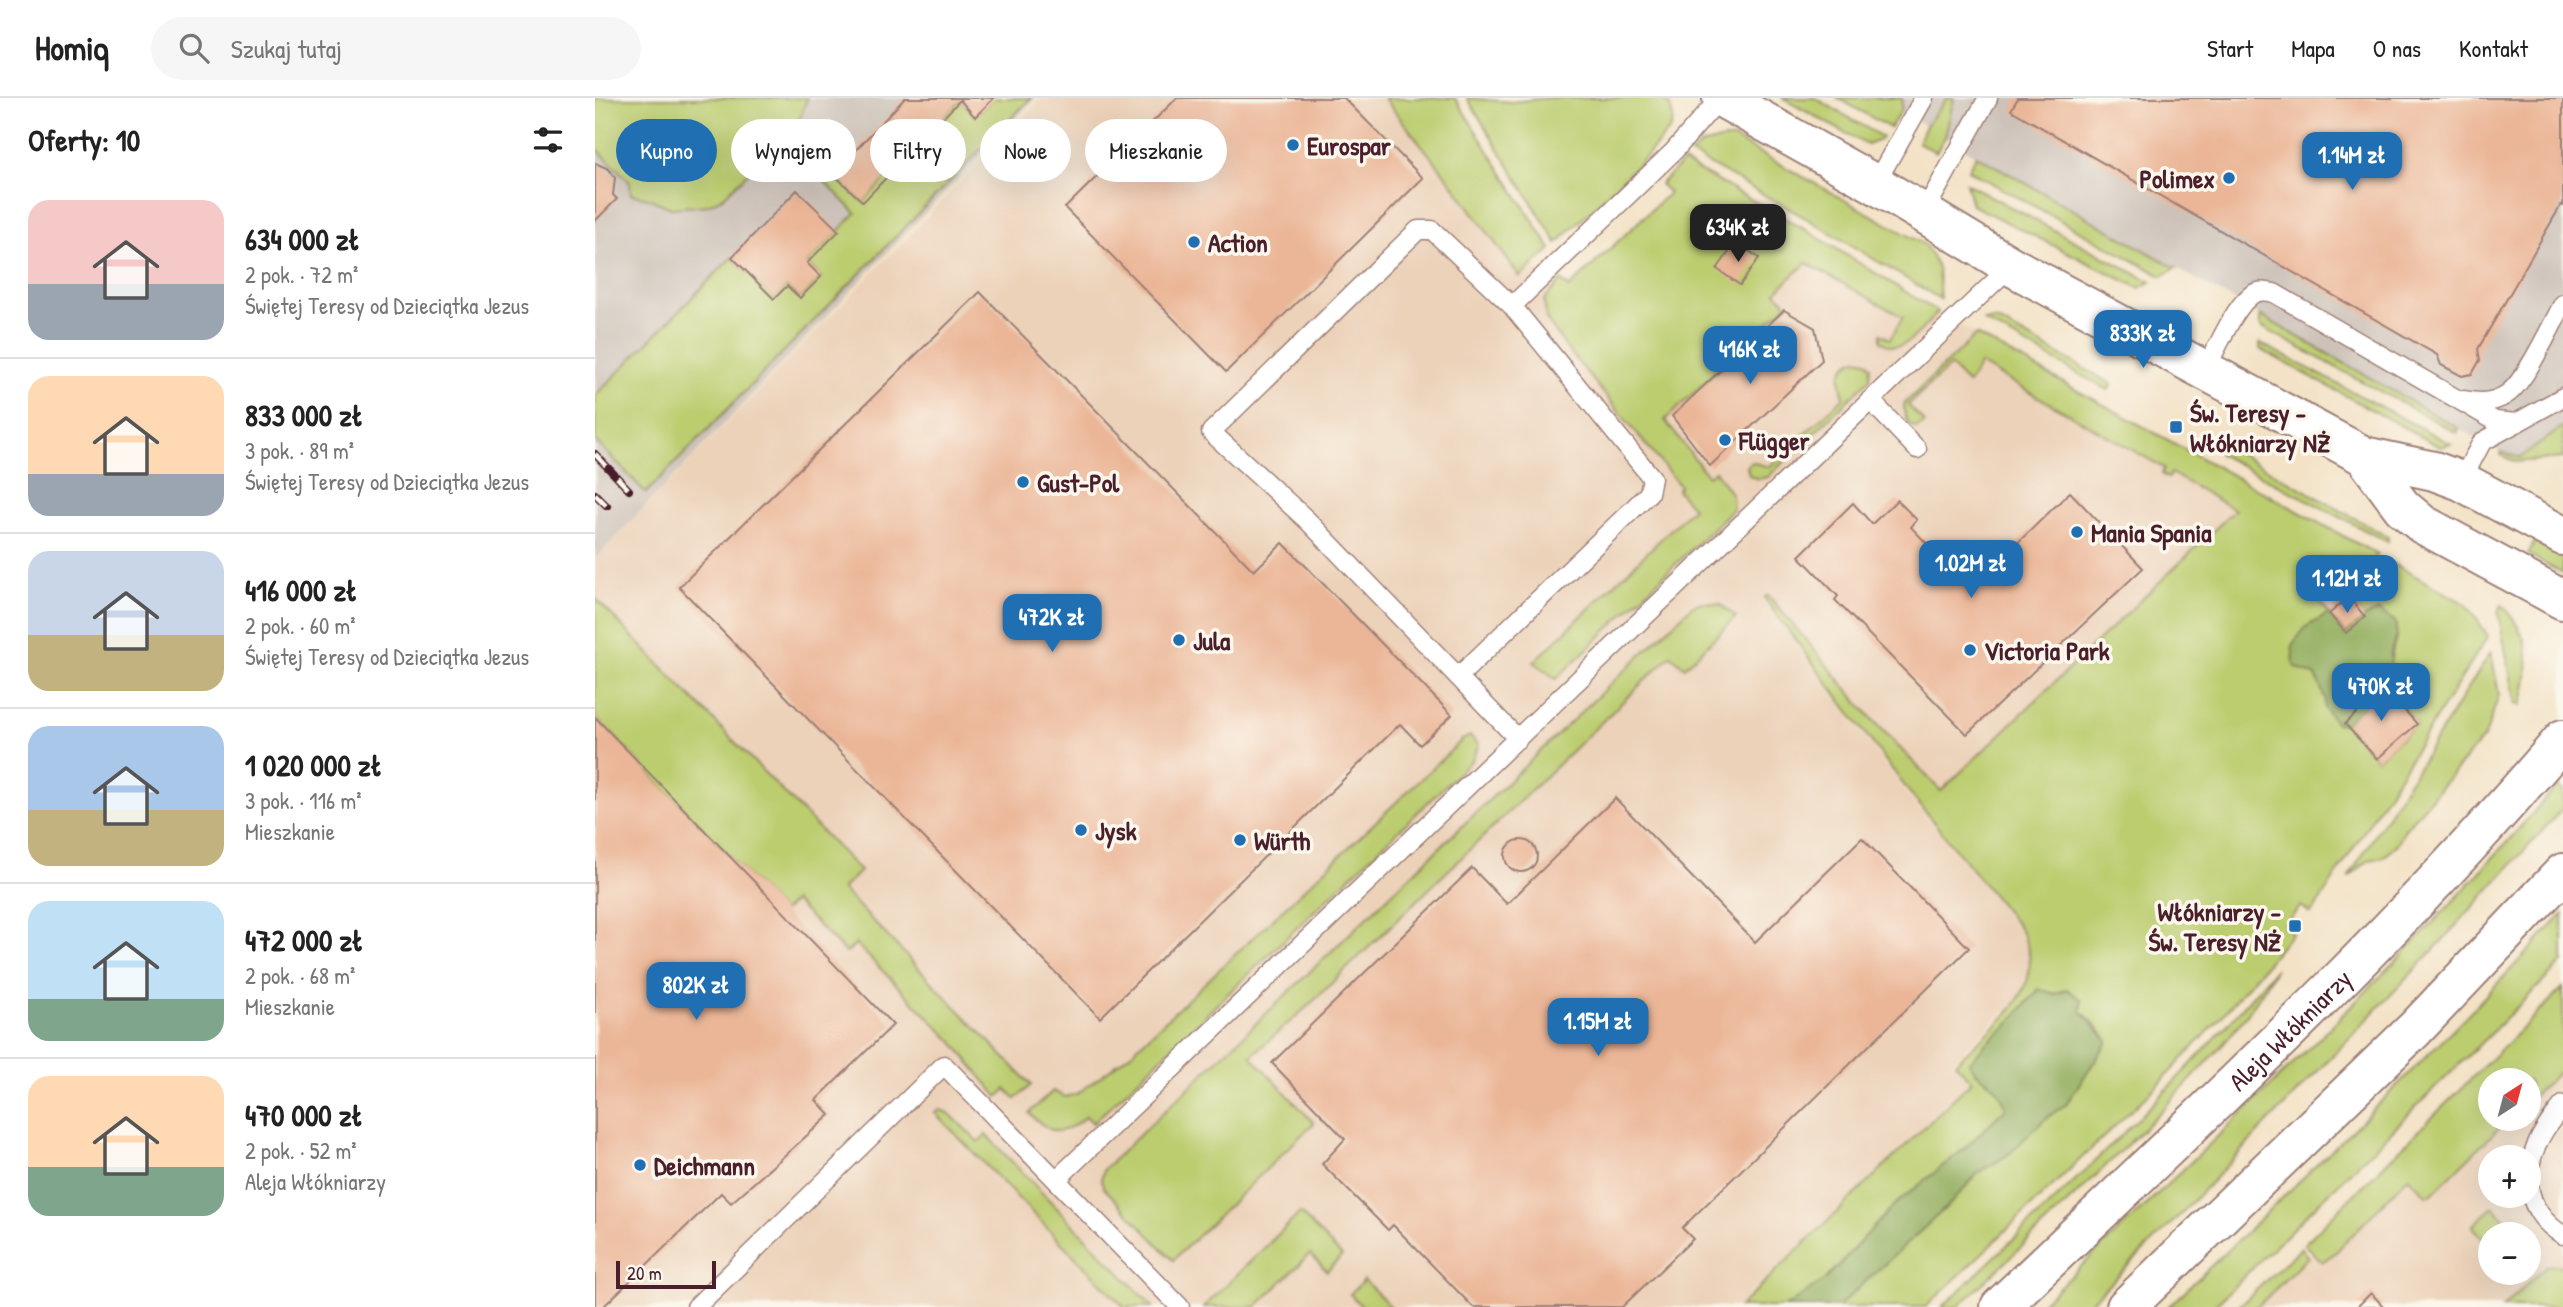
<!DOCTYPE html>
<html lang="pl">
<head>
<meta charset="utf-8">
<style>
	body { margin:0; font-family:"Patrick Hand",sans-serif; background:#f6f6f6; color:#222; height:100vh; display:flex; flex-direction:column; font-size:26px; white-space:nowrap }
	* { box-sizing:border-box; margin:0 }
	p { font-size:23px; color:#767676 }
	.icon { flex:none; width:38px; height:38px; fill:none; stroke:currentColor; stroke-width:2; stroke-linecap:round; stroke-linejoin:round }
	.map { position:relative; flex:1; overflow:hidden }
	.panel { display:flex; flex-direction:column; background:#fff; width:595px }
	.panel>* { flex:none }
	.hud { position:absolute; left:21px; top:21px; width:665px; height:63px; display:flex; gap:14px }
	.needle { width:46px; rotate:36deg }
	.controls { position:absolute; left:1883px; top:970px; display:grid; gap:14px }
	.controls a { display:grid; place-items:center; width:63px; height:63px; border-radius:50%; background:#fff; box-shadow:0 7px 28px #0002; font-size:35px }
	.scale { position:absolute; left:21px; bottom:18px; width:100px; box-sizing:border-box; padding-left:7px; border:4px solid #4a1f2b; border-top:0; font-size:19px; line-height:24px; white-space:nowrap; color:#4a1f2b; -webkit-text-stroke:5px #fbf7ec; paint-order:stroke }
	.price { position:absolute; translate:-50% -60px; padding:0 16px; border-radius:14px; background:#1f6fb2; color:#fff; font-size:23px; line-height:46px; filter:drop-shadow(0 2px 4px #0008) }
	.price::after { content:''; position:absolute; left:50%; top:42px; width:21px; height:16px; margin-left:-10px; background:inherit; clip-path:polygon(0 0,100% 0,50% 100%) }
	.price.on { background:#222; color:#fff }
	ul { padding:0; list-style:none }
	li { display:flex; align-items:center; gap:21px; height:175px; padding:0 28px }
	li+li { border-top:2px solid #e0e0e0 }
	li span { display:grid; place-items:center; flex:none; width:196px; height:140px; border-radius:21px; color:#555 }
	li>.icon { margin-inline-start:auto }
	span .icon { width:84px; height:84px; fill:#fffc; stroke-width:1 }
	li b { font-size:30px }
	h2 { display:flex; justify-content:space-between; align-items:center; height:84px; padding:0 28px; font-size:30px }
	.pill { padding:0 24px; border-radius:32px; background:#fff; box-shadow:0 7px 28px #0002; font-size:24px; line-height:63px }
	.pill.on { background:#1f6fb2; color:#fff }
	header { display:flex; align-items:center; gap:42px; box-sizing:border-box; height:98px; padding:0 35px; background:#fff; border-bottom:2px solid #e0e0e0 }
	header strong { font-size:33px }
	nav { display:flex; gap:38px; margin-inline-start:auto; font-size:24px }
	.search { width:490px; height:63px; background:#f6f6f6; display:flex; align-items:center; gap:18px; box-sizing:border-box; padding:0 24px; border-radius:38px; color:#767676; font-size:26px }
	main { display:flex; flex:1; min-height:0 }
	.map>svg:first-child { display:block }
	.built { fill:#ecd2b9; fill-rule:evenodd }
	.industrial { fill:#cdc2b9 }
	.green { fill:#bccd70; stroke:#83764e; stroke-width:2 }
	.forest { fill:#95b062; stroke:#706846; stroke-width:2 }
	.building { fill:#ebb697 }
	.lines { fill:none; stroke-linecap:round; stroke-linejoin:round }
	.lane-casing { stroke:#9e8078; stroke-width:21 }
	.secondary-casing { stroke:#9e8078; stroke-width:42 }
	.primary-casing { stroke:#9e8078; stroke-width:42 }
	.lane { stroke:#fff; stroke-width:18 }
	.secondary { stroke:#fff; stroke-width:38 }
	.primary { stroke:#fff; stroke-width:38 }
	.rail-casing { stroke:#4a1f2b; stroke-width:8 }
	.rail { stroke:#fbf7ec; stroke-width:5; stroke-dasharray:16; stroke-linecap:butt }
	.poi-dot { fill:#1f6fb2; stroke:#fbf7ec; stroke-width:2.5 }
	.labels { text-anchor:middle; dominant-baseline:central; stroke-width:7; stroke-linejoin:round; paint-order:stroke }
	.poi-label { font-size:26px; font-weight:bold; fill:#4a1f2b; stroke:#fbf7ec; text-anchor:start }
	.street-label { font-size:26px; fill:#4a1f2b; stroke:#fbf7ec }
</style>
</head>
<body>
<header>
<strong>Homiq</strong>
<div class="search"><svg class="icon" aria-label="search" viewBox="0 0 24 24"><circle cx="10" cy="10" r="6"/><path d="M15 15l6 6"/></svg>Szukaj tutaj</div>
<nav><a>Start</a><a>Mapa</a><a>O nas</a><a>Kontakt</a></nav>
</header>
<main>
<section class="panel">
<h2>Oferty: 10<svg class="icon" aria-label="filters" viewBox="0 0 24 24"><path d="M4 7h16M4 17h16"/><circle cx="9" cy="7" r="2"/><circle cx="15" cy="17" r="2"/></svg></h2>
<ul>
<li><span style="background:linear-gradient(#f6c9c9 60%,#9aa5b1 0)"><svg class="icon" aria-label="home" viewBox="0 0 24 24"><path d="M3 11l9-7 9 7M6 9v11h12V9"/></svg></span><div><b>634 000 zł</b><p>2 pok. · 72 m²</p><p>Świętej Teresy od Dzieciątka Jezus</p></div></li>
<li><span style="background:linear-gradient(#ffd9b3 70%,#9aa5b1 0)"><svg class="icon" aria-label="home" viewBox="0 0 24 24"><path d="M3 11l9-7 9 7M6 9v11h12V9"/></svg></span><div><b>833 000 zł</b><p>3 pok. · 89 m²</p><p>Świętej Teresy od Dzieciątka Jezus</p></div></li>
<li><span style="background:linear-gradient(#c9d6e8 60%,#c2b280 0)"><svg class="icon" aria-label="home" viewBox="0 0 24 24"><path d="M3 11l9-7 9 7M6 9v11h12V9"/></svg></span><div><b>416 000 zł</b><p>2 pok. · 60 m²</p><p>Świętej Teresy od Dzieciątka Jezus</p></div></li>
<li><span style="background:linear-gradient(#a9c7e8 60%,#c2b280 0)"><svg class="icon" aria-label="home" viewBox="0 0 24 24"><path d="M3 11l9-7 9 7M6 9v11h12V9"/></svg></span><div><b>1 020 000 zł</b><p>3 pok. · 116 m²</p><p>Mieszkanie</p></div></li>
<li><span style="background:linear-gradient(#bfe0f5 70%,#7fa58c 0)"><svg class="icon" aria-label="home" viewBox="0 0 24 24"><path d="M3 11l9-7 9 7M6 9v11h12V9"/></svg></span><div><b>472 000 zł</b><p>2 pok. · 68 m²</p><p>Mieszkanie</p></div></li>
<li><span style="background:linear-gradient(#ffd9b3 65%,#7fa58c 0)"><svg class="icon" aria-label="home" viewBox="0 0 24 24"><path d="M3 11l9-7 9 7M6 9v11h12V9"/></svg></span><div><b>470 000 zł</b><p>2 pok. · 52 m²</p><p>Aleja Włókniarzy</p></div></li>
</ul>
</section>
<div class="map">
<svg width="1968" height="1209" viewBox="0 0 1968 1209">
	<rect width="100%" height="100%" fill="#fbf7ec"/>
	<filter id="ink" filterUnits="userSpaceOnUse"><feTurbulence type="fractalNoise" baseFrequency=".0143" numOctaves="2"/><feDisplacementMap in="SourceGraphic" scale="14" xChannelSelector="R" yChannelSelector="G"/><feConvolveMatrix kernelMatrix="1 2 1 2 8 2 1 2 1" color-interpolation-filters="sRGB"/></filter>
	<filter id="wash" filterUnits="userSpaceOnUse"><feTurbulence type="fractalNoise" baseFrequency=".00686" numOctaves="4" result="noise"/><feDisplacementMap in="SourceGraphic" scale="28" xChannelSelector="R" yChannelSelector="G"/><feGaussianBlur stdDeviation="1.57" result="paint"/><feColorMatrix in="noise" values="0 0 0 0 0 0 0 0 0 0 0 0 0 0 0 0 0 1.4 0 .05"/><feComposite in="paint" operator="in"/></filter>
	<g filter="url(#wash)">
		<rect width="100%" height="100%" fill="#f3e2c6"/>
		<path class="built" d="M447,0H815L964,201L1096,77L1512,310L1783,457L1749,485L1346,693L1278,622L1173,498L1167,501L1315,700L1421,829L1429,843L1433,858V873L1425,896L1417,906L1356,965L1374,983L1141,1209H0V461Z
			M1968,923V1184L1932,1186L1908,1209H1662L1895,990V1020H1934V982ZM1895,1059H1934V1097H1895ZM1895,1136H1934V1174H1895Z"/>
		<path class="industrial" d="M0,0H440L0,461Z
			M1258,0H1968V329L1925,360L1906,354L1306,14L1285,21Z"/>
		<path class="green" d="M0,0H212L206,18L195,33L129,99L113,107L76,110L53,100L36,96L35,84L0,49Z
			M399,0H436L51,395L0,342V298L137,159L179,200L192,188L205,200L226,179L212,165L261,115L218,72L215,59L225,48H246L255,57L238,76L268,104L365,2L380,18Z
			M789,0H860L956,151L925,179L853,80Z
			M872,0L916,4L952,0H1067L1075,8L1078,21L1076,30L1054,56L962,145Z
			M1187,0H1220L1287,39L1285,42L1272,47Z
			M1243,0H1307L1306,13L1295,30Z
			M1352,0H1359L1350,39L1341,54L1323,44L1331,28Z
			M1129,41H1140L1330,147L1343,169L1345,201L1216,123L1096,56L1106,47Z
			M1381,57L1581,170L1567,178L1373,72Z
			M1088,64L1211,132L1343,214C1329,228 1308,261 1286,243V236L1295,241L1308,219L1211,165L1181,194L1192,206L1070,322L1113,378L1120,373L1137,397L1138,411L961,581L939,564L1098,410L1082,392L1085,388L973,252L951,221L949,202L966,182L974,190L1074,95L1065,86Z
			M1371,85L1556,184L1544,190L1377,107Z
			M1665,217L1864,331L1862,335L1665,228Z
			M1397,222L1405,224L1517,286L1513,292L1389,223Z
			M1381,237L1783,457L1725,504L1734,516L1711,529L1721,578L1741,624L1750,626L1782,661L1822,626L1789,589C1796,572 1795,556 1802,538L1784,513L1770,519L1754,499L1797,465L1872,507L1893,538L1721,809L1715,815L1706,808L1689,827L1697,835L1622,924L1564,986L1331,1209H1243L1358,1103L1382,1076L1414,1055L1450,1021L1471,1006L1513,943L1502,928L1486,913L1487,902L1472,892L1433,903L1412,928L1391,945L1380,974L1404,990L1411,1010L1369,1051L1298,1108L1231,1181L1191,1209H1144L1377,983L1360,965C1399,927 1461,889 1423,828L1317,698L1169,500L1173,497L1278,622L1346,693L1640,412L1576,375L1573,380L1567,376L1569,370L1385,266L1373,286L1355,268L1313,307L1330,325L1321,330C1310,326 1309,317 1309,306Z
			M1665,245L1856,346L1845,349L1665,251Z
			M1261,261L1272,263L1276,268L1275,281L1173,379L1163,381L1154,377L1152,369L1156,364L1174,369L1249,299C1244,282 1242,269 1261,261Z
			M1968,329V360L1920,364L1906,357V354L1925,360Z
			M1620,342L1793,439V444L1624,356L1625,353L1616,349Z
			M1940,443L1968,457V476L1933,456Z
			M0,500L265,773L247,791L436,987L421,1001L411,991L403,999L356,942L261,846L251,855L199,803L188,814L0,619Z
			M1107,504L1125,506L1141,519L1090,569L1076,557L713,908L656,958L719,1025L578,1162L509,1090L506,1082L509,1071L1097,508Z
			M1907,507C1937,538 1937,569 1926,608L1921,606L1903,514Z
			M1896,554L1904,597L1890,638L1810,731L1803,745L1789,759L1774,762L1753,780Z
			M875,638L884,647L877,662L498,1025L491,1018C467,1039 457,1038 434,1015L458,993L470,999L482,996L535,956L867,642Z
			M1963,687L1968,692V710L1835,856L1665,1033L1579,1123L1491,1209H1443C1580,1079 1719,950 1849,813C1888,772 1925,729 1963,687Z
			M1968,816V864L1618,1209H1573C1708,1081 1842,952 1968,816Z
			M1681,870C1649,930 1606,971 1560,1019C1496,1084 1429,1146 1363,1209H1347C1462,1099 1580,993 1681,870Z
			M1968,890V970L1934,1002V982H1895V1020H1914L1836,1097H1832L1813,1079L1740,1155L1727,1164L1709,1146Z
			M345,1012L354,1015L383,1044L391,1037L558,1209H529L340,1015Z
			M1898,1108L1914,1126L1915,1136H1895V1148L1877,1128Z
			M705,1115L747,1158L732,1173L715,1156L661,1209H609Z
			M1706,1150L1713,1159L1662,1209H1643Z
			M1962,1167L1968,1169V1209H1908L1951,1168Z
			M769,1182L796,1209H767L755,1196Z"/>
		<path class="forest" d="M1784,513L1800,523L1802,538L1796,554L1795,573L1789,589L1750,626L1741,625L1729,610L1730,600L1721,578L1699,568L1697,547L1711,529L1734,516L1751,535L1770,519Z
			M1444,891L1460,896L1472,891L1487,902L1486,913L1513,943L1471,1006L1450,1021L1414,1056L1382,1076L1358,1103L1243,1209H1191L1231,1181L1298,1108L1369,1051L1411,1010C1401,979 1389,988 1374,965L1391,945L1412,928Z"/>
		<g id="blocks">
			<path class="building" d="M310,0H399L380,19L365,2L268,104L238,76Z
				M582,0H749L828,80L631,274L470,110Z
				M1423,0H1968V108L1966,107L1883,251L1885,262L1877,276L1867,278L1846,267L1842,257L1416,12Z
				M0,65L14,71L20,80L18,97L22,101L0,123Z
				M202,92L244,133L212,165L226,179L205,200L192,188L179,201L137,159Z
				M1141,144L1164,160L1145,187L1122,171Z
				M385,194L659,473L688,445L857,617L825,647L805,626L505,920L84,489Z
				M1189,212L1220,230L1227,262L1115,368L1077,318Z
				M1475,394L1548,470L1372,636L1240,502L1243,498L1204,458L1258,405L1277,426L1302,402L1322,422L1316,429L1375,491Z
				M1754,499L1770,519L1751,535L1734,516Z
				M1789,589L1822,626L1782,661L1750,626Z
				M0,619L298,927L221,1002L235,1017L136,1105L126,1095L8,1209H0Z
				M1020,700L1160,844L1267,740L1374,850L1087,1130L1098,1141L1027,1209H878L798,1127L793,1132L727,1066L750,1041L677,965L877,770L912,806Z
				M910 758a16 16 0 1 1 32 0a16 16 0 1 1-32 0Z
				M1776,1195L1789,1209H1762Z"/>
		</g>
	</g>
	<g filter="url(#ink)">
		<use href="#blocks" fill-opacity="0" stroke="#9e8078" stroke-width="2"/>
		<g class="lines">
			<defs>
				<path id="lane" d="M1280,86L1329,0
					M1328,116L1393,0
					M917,208L1079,53L1125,0
					M1610,272C1621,253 1637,214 1653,200C1660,192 1669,193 1679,195L1900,323L1922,325
					M1275,302L1322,351
					M1869,302C1883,305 1900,305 1912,296C1931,283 1956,228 1968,206
					M1866,383L1887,344L1968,299
					M863,579L1037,412L1054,395L1057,380L917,208L837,132H823L616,334L713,423L923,641
					M1934,1077C1936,1049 1951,1028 1968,1007
					M462,1081L1416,168
					M1934,1086C1936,1108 1949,1126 1968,1137
					M101,1209L349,967L585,1209"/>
				<path id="secondary" d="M1127,0L1280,86L1416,168L1769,358L1839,373L1866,383L1968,438
					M1769,358L1807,409L1827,426L1968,502"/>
				<g id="primary">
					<path id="s1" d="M1405,1209C1598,1025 1795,845 1968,641"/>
					<path d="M1531,1209L1820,931L1968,775"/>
				</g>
			</defs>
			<use href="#lane" class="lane-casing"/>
			<use href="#secondary" class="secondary-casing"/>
			<use href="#primary" class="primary-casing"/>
			<use href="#lane" class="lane"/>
			<use href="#secondary" class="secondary"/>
			<use href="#primary" class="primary"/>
			<defs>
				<path id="rail" d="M0,356L34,392
					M0,396L12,408"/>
			</defs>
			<use href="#rail" class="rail-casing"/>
			<use href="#rail" class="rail"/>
		</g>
	</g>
	<g class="poi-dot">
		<circle cx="698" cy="47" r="7"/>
		<circle cx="1634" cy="80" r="7"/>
		<circle cx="599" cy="144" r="7"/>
		<rect x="1574" y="322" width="14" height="14" rx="3.5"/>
		<circle cx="1130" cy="342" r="7"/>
		<circle cx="428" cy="384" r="7"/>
		<circle cx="1482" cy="434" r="7"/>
		<circle cx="584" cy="542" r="7"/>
		<circle cx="1375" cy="552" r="7"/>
		<circle cx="486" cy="732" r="7"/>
		<circle cx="645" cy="742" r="7"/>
		<rect x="1693" y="821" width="14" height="14" rx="3.5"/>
		<circle cx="45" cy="1067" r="7"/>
	</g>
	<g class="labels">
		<g class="poi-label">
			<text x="712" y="47">Eurospar</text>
			<text x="1620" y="80" text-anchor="end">Polimex</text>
			<text x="613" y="144">Action</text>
			<text x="1595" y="314">Św. Teresy -<tspan x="1595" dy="30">Włókniarzy NŻ</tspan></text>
			<text x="1144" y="342">Flügger</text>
			<text x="442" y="384">Gust-Pol</text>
			<text x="1496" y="434">Mania Spania</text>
			<text x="598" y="542">Jula</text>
			<text x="1389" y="552">Victoria Park</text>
			<text x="500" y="732">Jysk</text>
			<text x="659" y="742">Würth</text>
			<text x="1686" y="813" text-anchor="end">Włókniarzy -<tspan x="1686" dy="30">Św. Teresy NŻ</tspan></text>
			<text x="59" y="1067">Deichmann</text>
		</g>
		<g class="street-label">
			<text stroke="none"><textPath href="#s1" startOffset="401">Aleja Włókniarzy</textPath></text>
		</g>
	</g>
</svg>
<div class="controls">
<a><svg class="needle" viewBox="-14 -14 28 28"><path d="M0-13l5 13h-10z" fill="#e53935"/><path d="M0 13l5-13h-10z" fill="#767676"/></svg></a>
<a>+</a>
<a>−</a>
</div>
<div class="scale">20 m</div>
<b class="price" style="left:1757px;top:94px">1.14M zł</b>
<b class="price on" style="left:1143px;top:166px">634K zł</b>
<b class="price" style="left:1548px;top:272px">833K zł</b>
<b class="price" style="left:1155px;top:288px">416K zł</b>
<b class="price" style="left:1376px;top:502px">1.02M zł</b>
<b class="price" style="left:1752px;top:517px">1.12M zł</b>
<b class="price" style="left:457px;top:556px">472K zł</b>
<b class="price" style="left:1786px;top:625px">470K zł</b>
<b class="price" style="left:101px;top:924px">802K zł</b>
<b class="price" style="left:1003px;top:960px">1.15M zł</b>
<div class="hud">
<a class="pill on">Kupno</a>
<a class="pill">Wynajem</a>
<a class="pill">Filtry</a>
<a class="pill">Nowe</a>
<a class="pill">Mieszkanie</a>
</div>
</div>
</main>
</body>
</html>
